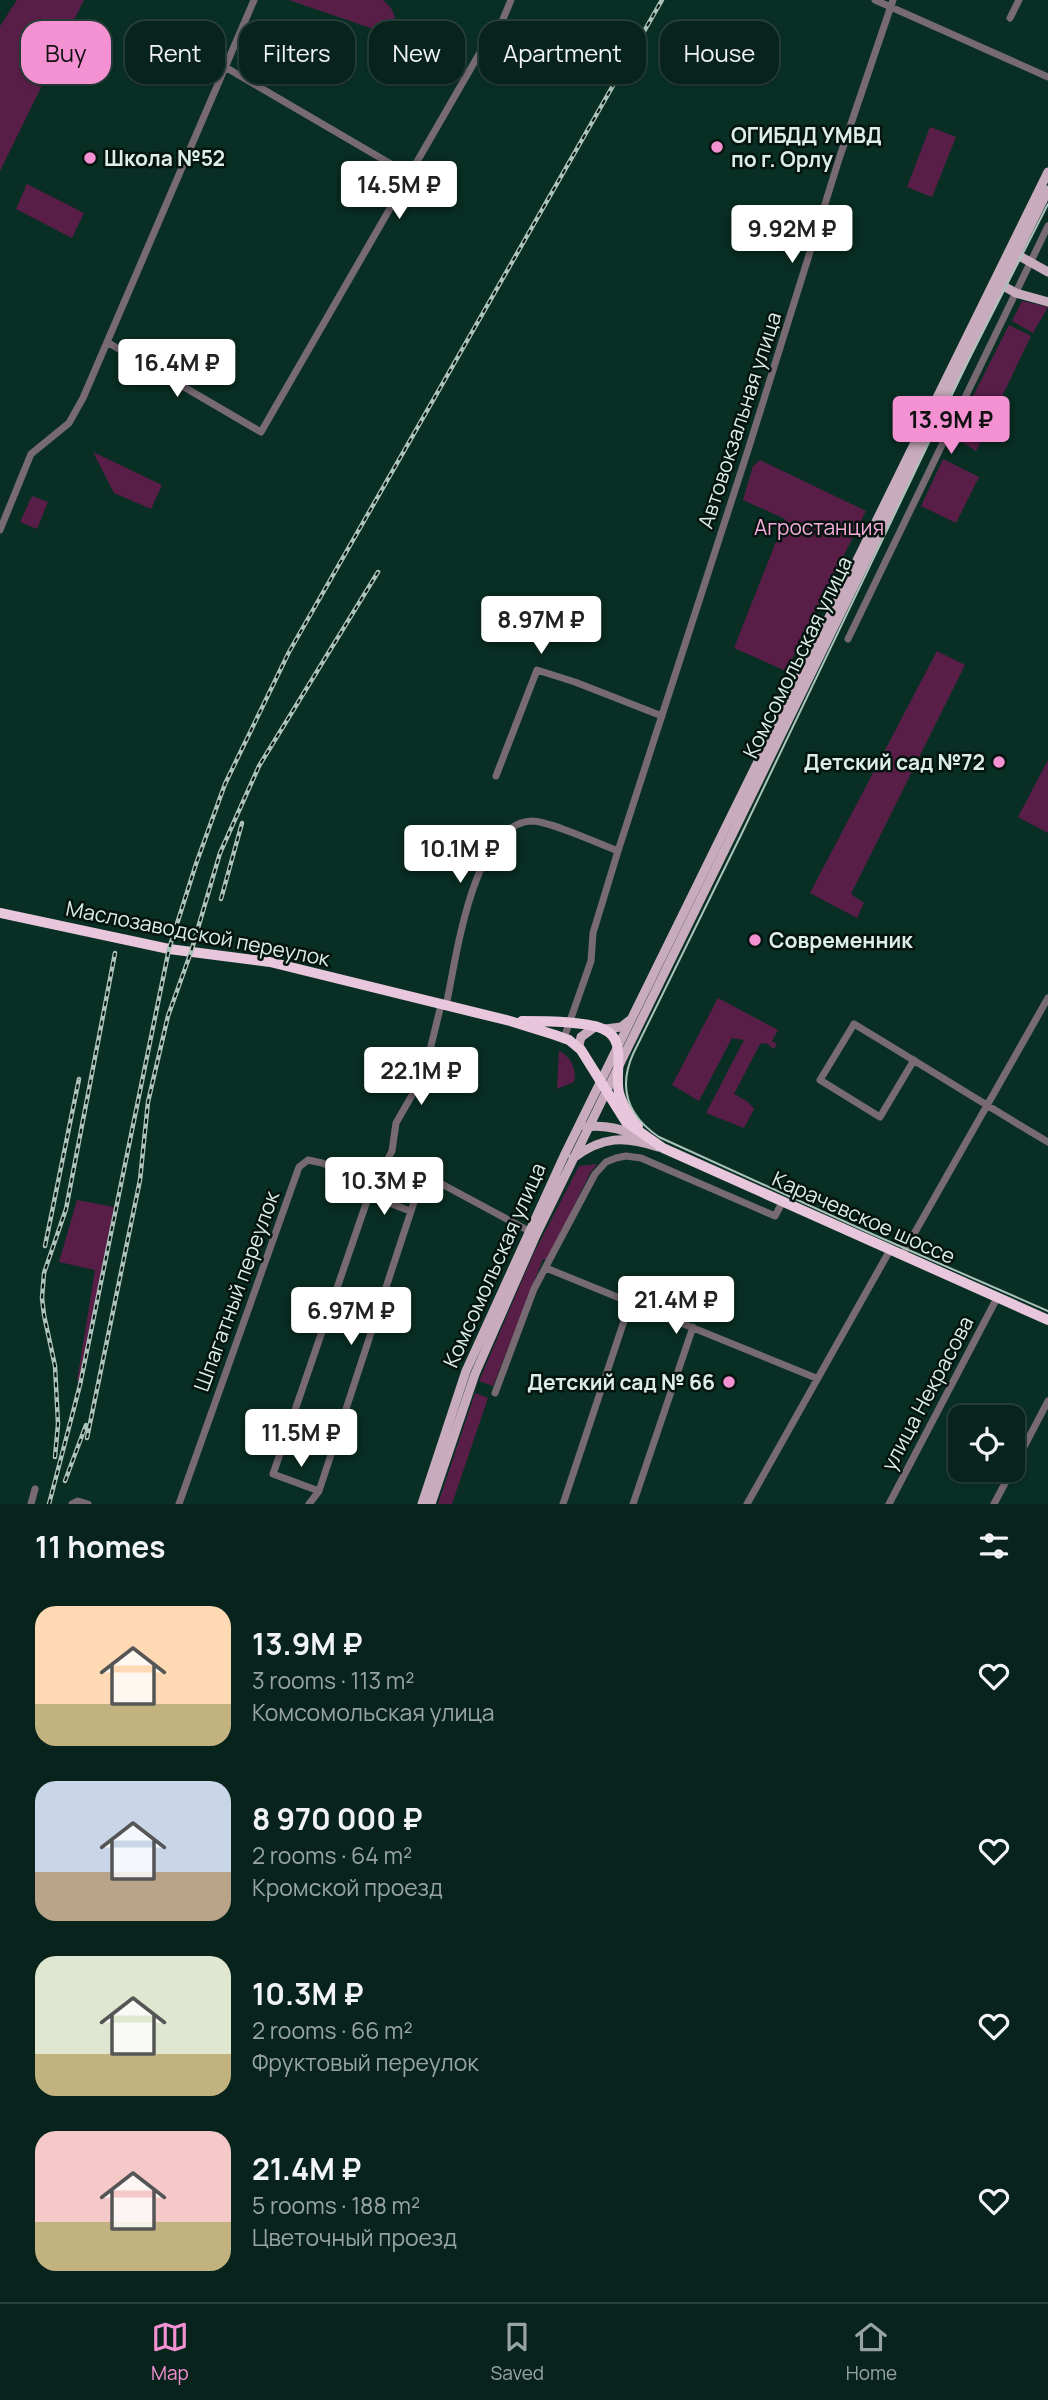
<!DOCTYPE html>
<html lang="en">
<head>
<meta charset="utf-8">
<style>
	body { margin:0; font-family:Manrope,sans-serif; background:#152f28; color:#f1f3f6; height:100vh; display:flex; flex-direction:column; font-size:26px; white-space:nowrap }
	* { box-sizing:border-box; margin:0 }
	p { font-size:23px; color:#98a4a3 }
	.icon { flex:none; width:38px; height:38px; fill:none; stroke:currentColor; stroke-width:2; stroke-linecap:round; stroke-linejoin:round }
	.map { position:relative; height:1504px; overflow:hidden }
	.details { display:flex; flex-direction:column; background:#07231b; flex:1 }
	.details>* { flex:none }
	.guide { position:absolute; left:21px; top:21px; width:1006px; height:63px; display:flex; gap:14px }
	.controls { position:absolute; left:948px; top:1405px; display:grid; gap:14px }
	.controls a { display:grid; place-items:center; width:77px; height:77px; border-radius:14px; background:#07231b; box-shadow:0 2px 5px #0004,0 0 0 2px #28403a; font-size:35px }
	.price { position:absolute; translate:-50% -60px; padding:0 16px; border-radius:7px; background:#fff; color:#222; font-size:23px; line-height:46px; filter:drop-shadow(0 2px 4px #0008) }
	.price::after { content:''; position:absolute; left:50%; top:42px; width:21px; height:16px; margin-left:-10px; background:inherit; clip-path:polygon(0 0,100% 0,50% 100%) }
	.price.on { background:#f491d3; color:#111 }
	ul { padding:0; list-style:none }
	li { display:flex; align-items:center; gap:21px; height:175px; padding:0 35px }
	li span { display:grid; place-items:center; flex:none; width:196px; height:140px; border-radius:21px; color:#555 }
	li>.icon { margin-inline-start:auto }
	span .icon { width:84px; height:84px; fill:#fffc; stroke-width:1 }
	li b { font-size:30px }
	h2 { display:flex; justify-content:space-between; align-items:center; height:84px; padding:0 35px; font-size:30px }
	.chip { padding:0 24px; border-radius:21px; background:#07231b; box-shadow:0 2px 5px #0004,0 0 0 2px #28403a; font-size:24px; line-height:63px }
	.chip.on { background:#f491d3; color:#111 }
	.menu { display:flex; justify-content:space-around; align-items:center; height:98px; border-top:2px solid #28403a; background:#07231b; font-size:19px; color:#98a4a3 }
	.menu a { display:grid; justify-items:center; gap:4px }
	.menu .on { color:#f491d3 }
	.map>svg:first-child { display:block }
	.green { fill:#591e48 }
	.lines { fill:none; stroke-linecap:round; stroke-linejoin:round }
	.minor { stroke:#786a72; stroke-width:7 }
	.major { stroke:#c8acbd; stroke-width:9 }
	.highway { stroke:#e8c6db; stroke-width:10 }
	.tram { stroke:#abc3ba; stroke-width:2 }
	.rail-casing { stroke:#abc3ba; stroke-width:4.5 }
	.rail { stroke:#05140f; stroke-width:2; stroke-dasharray:5; stroke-linecap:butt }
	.poi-dot { fill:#f491d3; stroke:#05140f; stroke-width:2.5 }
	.labels { text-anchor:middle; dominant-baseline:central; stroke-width:5; stroke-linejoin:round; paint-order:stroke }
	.poi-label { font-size:21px; font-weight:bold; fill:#dbefe7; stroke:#05140f; text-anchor:start }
	.street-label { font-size:21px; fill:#dbefe7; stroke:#05140f }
	.park-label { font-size:21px; fill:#f7acdc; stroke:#05140f }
</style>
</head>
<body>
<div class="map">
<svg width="1048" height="1504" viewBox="0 0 1048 1504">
	<rect width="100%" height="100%" fill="#092f24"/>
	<path class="green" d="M17,0H84L0,171V26Z
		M289,0H383C394,9 397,18 395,32L385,33Z
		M930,127L956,137L932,197L907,187Z
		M27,184L84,213L72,238L16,209Z
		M1022,301L1048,307L1033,333L1012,321Z
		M1009,325L1031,336L976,451L959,440L960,433L957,428Z
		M93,452L162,485L151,509L114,493Z
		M943,459L979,477L956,523L921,506Z
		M760,460L866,511L786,671L734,648L785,519L743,500L753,466Z
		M32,496L48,502L37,529L20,522Z
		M937,651L965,665L851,894L864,903L857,918L810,893Z
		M1048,760V833L1018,817Z
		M718,998L778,1030L772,1041L777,1044L774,1049L766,1043L760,1044L734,1094L748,1102L754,1109L744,1128L706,1113L744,1040L732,1038L699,1101L672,1085Z
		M559,1051C571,1056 577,1070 574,1082L557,1089Z
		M597,1164L590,1173L548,1260L543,1259L493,1386L479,1381L533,1255L579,1166Z
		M77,1200L114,1207L81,1381H77L95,1270L59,1262Z
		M475,1393L488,1398L452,1504H438Z"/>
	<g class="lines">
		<path class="minor" d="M875,0L1048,77
			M1010,18L1019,0
			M225,67L408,174
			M107,342L261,432L482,49L493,43L511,0
			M0,530L31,454L69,423L83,398L254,0
			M848,639L1048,226
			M496,776L537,670L575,682L662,716
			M446,1006C456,961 472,823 532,821C549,821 600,844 618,851
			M564,1038L591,961L593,933L618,851L748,450L840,156L893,0
			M914,1060L880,1117L820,1080L854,1024C919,1063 982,1103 1048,1142
			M369,1195L410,1211
			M902,1255L1048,998
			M546,1268L816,1378
			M495,1393L534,1289L595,1174L606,1162L616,1158L626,1156L641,1158L775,1216L783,1201
			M1013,1468L1048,1401
			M319,1491L273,1474L369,1195L392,1151L396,1123L415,1090L429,1054L441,1005
			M31,1504L35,1489
			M72,1504L78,1501L88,1504
			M179,1504L299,1167L308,1160L322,1163L374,1184
			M309,1504L319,1491L419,1187L427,1182H438L529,1231
			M563,1504L630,1303
			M633,1504L693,1327
			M747,1504L890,1250
			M889,1504L997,1298
			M994,1504L1012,1470"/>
		<path class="major" d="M1016,254L1048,272
			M998,283L1016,293L1048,302
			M605,1029L621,1027L630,1020
			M581,1050L579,1045L581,1037L596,1026
			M586,1127C605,1124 622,1129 640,1137
			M573,1158C603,1136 624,1136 658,1147
			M422,1504L466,1371L564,1156L1048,172
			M431,1504L475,1374L536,1235L1048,190"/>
		<path class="highway" d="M0,913L169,949L270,962L510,1021L555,1035L569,1040L581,1050L626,1122L663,1148L1048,1320
			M522,1021C543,1021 585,1021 603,1029C628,1039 614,1072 619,1093C622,1105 630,1116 638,1126"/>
		<path class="tram" d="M1048,204L967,363L741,835L633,1054C618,1088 628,1116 659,1137L872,1234L1048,1311"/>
		<defs>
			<path id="rail" d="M221,899L242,823
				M45,1246L79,1079
				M87,1438L140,1180L148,1102L168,1016L191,952L220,853L259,766L378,572
				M55,1457L58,1424L55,1366L44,1315L42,1298L44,1273L66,1209L115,953
				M65,1481L86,1425
				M49,1504L80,1385L169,949L196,864L225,784L289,652L662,0"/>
		</defs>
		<use href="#rail" class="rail-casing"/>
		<use href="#rail" class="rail"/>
	</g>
	<g class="poi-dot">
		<circle cx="717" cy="147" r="7"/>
		<circle cx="90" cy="158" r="7"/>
		<circle cx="999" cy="762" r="7"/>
		<circle cx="755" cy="940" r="7"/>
		<circle cx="729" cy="1382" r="7"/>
	</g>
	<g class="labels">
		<g class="poi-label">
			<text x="731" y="135">ОГИБДД УМВД<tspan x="731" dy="24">по г. Орлу</tspan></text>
			<text x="104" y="158">Школа №52</text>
			<text x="985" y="762" text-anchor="end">Детский сад №72</text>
			<text x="769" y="940">Современник</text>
			<text x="715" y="1382" text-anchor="end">Детский сад № 66</text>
		</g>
		<g class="street-label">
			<text transform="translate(739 420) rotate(-72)">Автовокзальная улица</text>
			<text transform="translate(797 657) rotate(-64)">Комсомольская улица</text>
			<text transform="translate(198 933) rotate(11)">Маслозаводской переулок</text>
			<text transform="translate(864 1217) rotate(24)">Карачевское шоссе</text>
			<text transform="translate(494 1265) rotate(-66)">Комсомольская улица</text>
			<text transform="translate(236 1291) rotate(-70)">Шпагатный переулок</text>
			<text transform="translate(927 1393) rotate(-62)">улица Некрасова</text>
		</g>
		<g class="park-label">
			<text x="819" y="527">Агростанция</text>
		</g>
	</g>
</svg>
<div class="controls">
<a><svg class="icon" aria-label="locate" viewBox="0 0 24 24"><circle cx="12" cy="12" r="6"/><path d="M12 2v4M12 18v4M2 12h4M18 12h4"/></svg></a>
</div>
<b class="price" style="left:399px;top:221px">14.5M ₽</b>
<b class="price" style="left:792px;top:265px">9.92M ₽</b>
<b class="price" style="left:177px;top:399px">16.4M ₽</b>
<b class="price on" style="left:951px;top:456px">13.9M ₽</b>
<b class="price" style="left:541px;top:656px">8.97M ₽</b>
<b class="price" style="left:460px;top:885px">10.1M ₽</b>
<b class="price" style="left:421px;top:1107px">22.1M ₽</b>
<b class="price" style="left:384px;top:1217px">10.3M ₽</b>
<b class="price" style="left:676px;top:1336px">21.4M ₽</b>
<b class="price" style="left:351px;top:1347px">6.97M ₽</b>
<b class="price" style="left:301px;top:1469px">11.5M ₽</b>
<div class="guide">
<a class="chip on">Buy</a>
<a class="chip">Rent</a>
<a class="chip">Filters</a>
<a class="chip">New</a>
<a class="chip">Apartment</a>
<a class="chip">House</a>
</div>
</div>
<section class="details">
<h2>11 homes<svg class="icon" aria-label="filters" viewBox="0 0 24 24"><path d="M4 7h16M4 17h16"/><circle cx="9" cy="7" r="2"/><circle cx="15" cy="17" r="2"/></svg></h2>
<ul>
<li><span style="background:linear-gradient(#ffd9b3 70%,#c2b280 0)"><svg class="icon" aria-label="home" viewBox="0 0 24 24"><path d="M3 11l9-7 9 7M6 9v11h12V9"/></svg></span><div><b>13.9M ₽</b><p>3 rooms · 113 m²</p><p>Комсомольская улица</p></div><svg class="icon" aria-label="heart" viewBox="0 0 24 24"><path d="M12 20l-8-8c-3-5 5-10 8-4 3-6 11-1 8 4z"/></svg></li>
<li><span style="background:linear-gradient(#c9d6e8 65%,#b9a48a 0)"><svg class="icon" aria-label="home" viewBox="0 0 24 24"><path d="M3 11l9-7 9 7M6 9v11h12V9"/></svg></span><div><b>8 970 000 ₽</b><p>2 rooms · 64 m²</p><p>Кромской проезд</p></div><svg class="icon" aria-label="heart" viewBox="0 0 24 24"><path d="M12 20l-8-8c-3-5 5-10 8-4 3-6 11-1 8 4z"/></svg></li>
<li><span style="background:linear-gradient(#dfe7d0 70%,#c2b280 0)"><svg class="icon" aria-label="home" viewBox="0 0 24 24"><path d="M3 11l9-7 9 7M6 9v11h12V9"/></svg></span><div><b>10.3M ₽</b><p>2 rooms · 66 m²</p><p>Фруктовый переулок</p></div><svg class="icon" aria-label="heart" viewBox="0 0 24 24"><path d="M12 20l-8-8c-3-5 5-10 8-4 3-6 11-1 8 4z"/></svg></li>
<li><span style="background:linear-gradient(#f6c9c9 65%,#c2b280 0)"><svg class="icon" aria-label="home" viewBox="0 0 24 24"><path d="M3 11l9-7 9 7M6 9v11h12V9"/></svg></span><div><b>21.4M ₽</b><p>5 rooms · 188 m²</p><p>Цветочный проезд</p></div><svg class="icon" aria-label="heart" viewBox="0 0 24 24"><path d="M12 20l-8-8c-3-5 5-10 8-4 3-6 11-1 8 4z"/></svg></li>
</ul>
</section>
<nav class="menu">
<a class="on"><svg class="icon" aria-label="map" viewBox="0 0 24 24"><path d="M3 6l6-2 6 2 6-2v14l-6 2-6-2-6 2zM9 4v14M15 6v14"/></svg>Map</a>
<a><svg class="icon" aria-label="saved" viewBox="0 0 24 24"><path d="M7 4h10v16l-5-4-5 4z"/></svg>Saved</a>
<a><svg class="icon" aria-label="home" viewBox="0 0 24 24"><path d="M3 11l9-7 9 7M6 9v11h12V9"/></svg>Home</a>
</nav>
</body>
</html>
